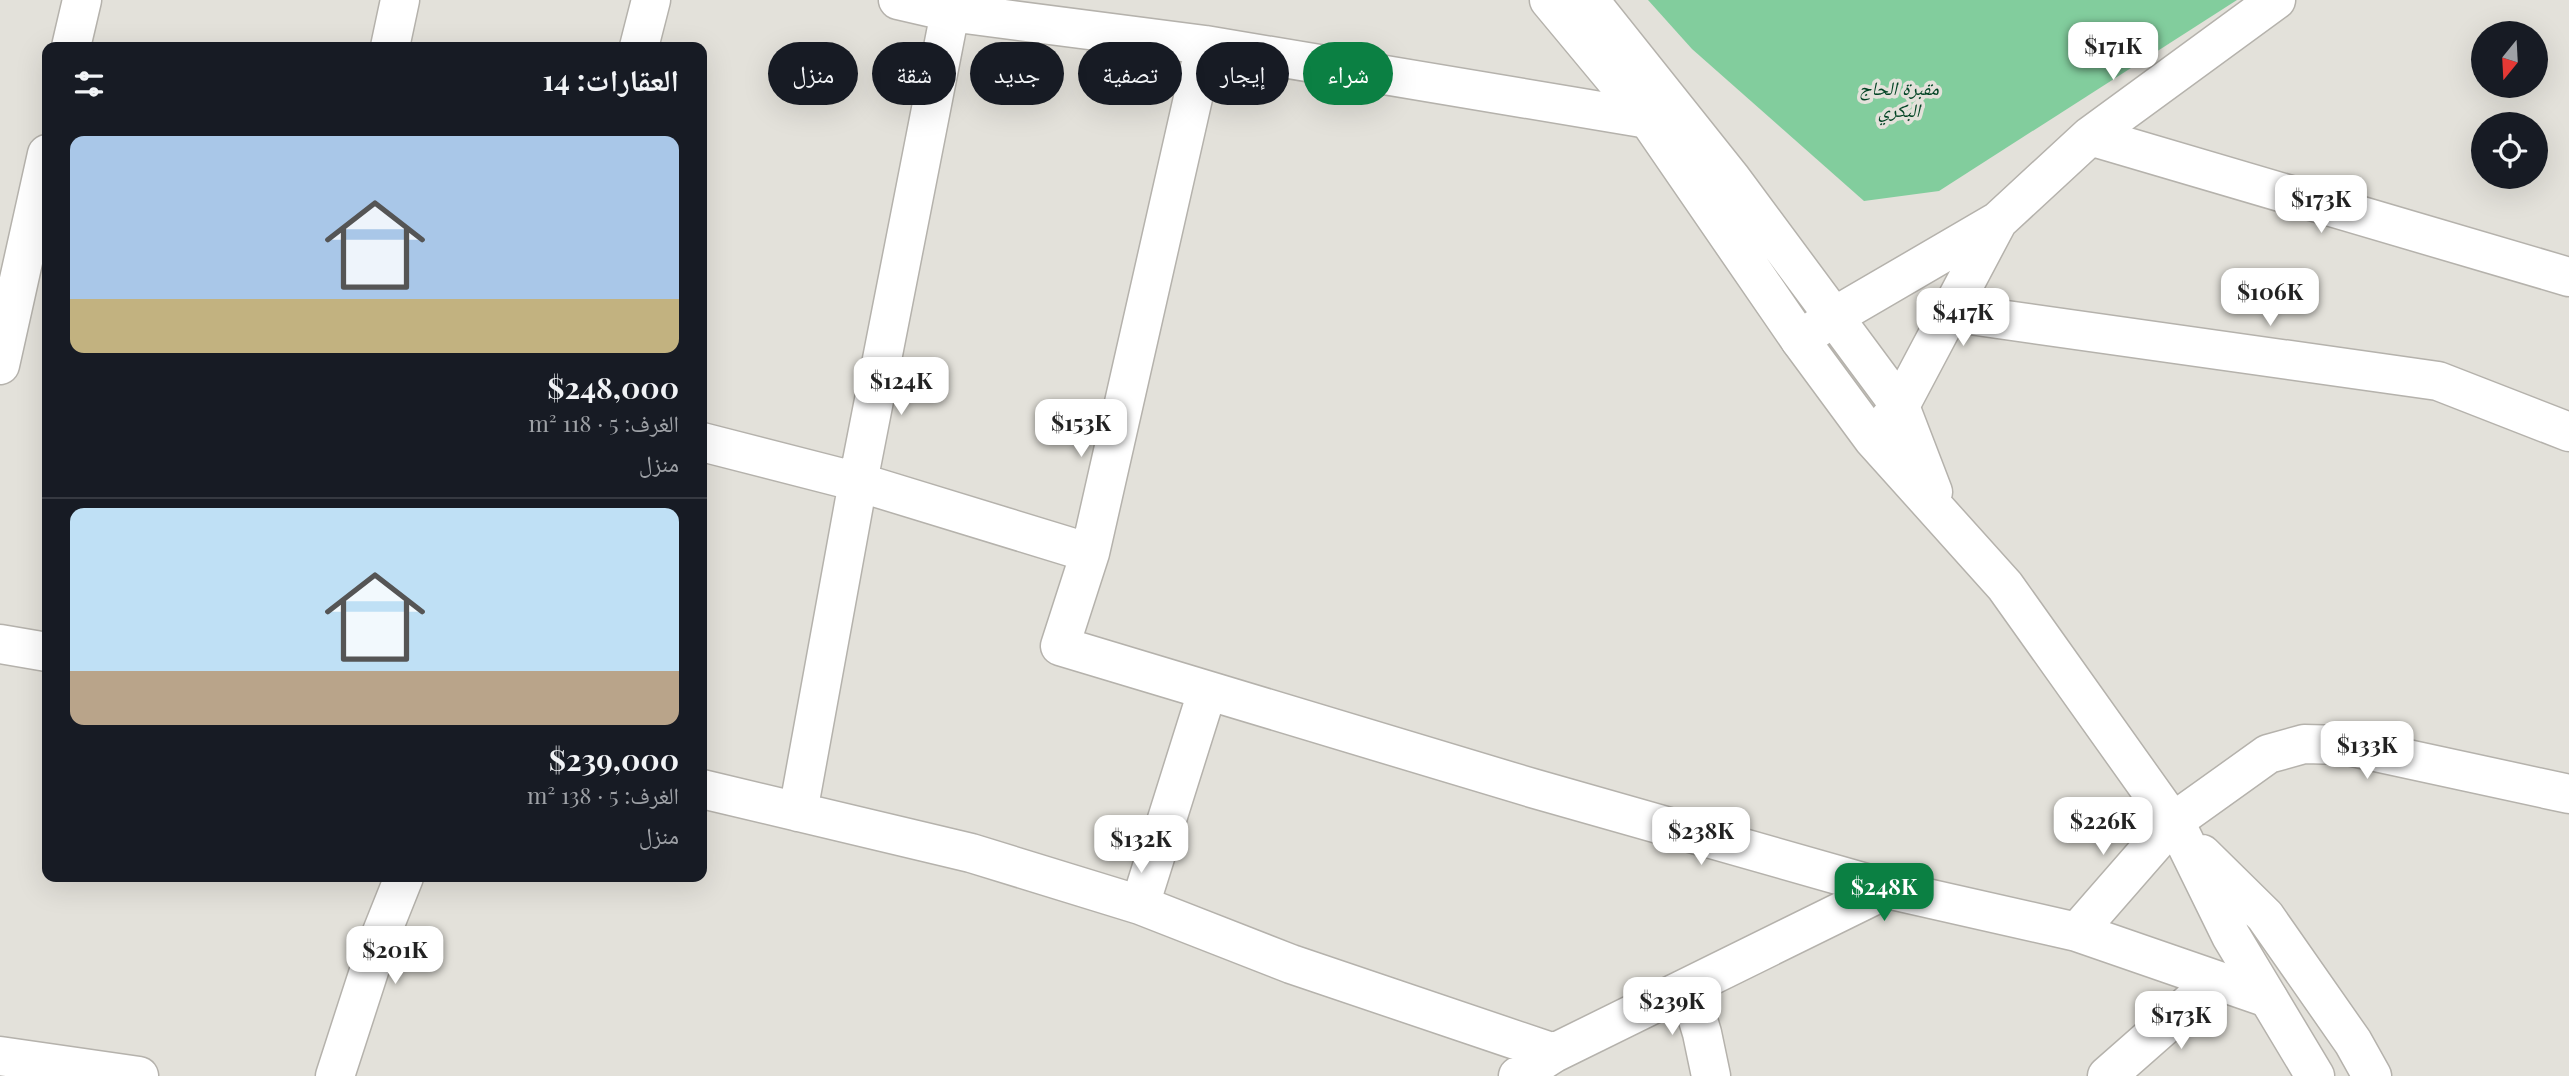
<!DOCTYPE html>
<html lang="ar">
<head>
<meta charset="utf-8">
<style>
	body { margin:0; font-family:"Playfair Display","Noto Naskh Arabic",serif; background:#242831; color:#f1f3f6; direction:rtl; height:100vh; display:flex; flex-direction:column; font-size:26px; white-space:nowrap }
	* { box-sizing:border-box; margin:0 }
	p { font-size:23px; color:#9ea1a6 }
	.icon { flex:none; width:38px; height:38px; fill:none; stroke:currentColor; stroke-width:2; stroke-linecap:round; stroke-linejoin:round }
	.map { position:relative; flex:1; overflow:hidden; direction:ltr }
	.details { position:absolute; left:42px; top:42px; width:665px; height:840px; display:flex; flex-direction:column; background:#171b24; border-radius:14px; box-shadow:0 7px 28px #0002; direction:rtl }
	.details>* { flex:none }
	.guide { position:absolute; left:728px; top:42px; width:665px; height:63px; direction:rtl; display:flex; gap:14px }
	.needle { width:46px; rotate:198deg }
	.controls { position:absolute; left:2471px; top:21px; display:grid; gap:14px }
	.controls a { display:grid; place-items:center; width:77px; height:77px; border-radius:50%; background:#171b24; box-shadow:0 7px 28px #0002; font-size:35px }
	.price { position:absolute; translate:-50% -60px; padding:0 16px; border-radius:14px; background:#fff; color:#222; font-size:23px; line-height:46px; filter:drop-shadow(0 2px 4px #0008) }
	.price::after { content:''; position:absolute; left:50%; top:42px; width:21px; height:16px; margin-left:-10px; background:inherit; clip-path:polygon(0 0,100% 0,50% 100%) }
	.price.on { background:#0b8043; color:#fff }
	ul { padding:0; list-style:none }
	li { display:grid; align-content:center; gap:14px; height:371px; padding:0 28px }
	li+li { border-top:2px solid #363941 }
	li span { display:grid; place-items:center; height:217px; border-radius:14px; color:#555 }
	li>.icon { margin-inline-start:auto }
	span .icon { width:126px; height:126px; fill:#fffc; stroke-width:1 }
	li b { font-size:30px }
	h2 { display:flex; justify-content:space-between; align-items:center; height:84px; padding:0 28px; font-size:30px }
	.tag { padding:0 24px; border-radius:32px; background:#171b24; box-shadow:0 7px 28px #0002; font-size:24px; line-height:63px }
	.tag.on { background:#0b8043; color:#fff }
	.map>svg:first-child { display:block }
	.green { fill:#82cd9d }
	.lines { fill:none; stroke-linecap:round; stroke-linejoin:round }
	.minor-casing { stroke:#b5b2ac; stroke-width:41 }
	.major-casing { stroke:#b5b2ac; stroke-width:41 }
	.minor { stroke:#fff; stroke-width:38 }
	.major { stroke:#fff; stroke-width:38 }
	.labels { text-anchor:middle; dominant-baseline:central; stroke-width:7; stroke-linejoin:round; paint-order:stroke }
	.park-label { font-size:19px; font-style:italic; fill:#004323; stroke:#e3e1da }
</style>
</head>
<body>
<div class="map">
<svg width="2569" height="1076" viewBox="0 0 2569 1076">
	<rect width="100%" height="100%" fill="#e3e1da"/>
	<path class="green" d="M1648,0H2237L1939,191L1864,201L1692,49Z"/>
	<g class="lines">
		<defs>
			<path id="minor" d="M898,0L950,12L1205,45L1648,119
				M71,47L82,0
				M390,47L400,0
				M639,47L651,0
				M2090,136L2569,277
				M1949,312L2438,381L2569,432
				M1800,340L1835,316L1998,221L2090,136L2276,0
				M0,365L47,154
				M1881,429L1900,406L1998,221
				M702,442L858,482L1090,553L1205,45
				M1090,553L1060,646L1532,788L1887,889
				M0,644L47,652
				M702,789L971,853L1140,905L1291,964L1554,1053
				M798,812L858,482L950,12
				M1140,905L1207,692
				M2077,932L2173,822L2268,754L2304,744L2343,745L2569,794
				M1688,987L1702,1033L1711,1076
				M0,1056L139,1076
				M335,1076L380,937L404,877
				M1518,1076L1554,1053L1887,889L2077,932L2268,998
				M2107,1076L2215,981"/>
			<path id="major" d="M1549,0L1648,119L1800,340L1873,439L2005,586L2180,832L2231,936L2315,1076
				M1589,0L1731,178L1900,406L1933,492
				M2202,854L2265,916L2353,1042L2372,1076"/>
		</defs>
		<use href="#minor" class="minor-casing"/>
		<use href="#major" class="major-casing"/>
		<use href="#minor" class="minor"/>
		<use href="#major" class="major"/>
	</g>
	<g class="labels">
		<g class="park-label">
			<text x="1899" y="87">مقبرة الحاج<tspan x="1899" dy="22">البكري</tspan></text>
		</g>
	</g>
</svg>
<div class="controls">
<a><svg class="needle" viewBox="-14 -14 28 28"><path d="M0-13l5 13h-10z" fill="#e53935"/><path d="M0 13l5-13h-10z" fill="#9ea1a6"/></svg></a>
<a><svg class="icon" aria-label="locate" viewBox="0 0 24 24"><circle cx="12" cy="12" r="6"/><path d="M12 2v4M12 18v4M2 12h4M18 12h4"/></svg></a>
</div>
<b class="price" style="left:2113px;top:82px">$171K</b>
<b class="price" style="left:2321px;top:235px">$173K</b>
<b class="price" style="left:2270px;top:328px">$106K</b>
<b class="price" style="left:1963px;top:348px">$417K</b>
<b class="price" style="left:901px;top:417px">$124K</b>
<b class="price" style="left:1081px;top:459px">$153K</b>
<b class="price" style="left:2367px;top:781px">$133K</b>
<b class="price" style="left:2103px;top:857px">$226K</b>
<b class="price" style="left:1701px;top:867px">$238K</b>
<b class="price" style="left:1141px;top:875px">$132K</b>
<b class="price on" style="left:1884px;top:923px">$248K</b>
<b class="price" style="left:395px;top:986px">$201K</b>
<b class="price" style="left:1672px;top:1037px">$239K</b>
<b class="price" style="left:2181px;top:1051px">$173K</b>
<div class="guide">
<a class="tag on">شراء</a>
<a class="tag">إيجار</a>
<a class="tag">تصفية</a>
<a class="tag">جديد</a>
<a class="tag">شقة</a>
<a class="tag">منزل</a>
</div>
<section class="details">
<h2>العقارات: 14<svg class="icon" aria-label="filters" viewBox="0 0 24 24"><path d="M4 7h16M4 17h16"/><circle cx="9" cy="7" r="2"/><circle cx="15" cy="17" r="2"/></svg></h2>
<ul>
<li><span style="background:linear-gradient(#a9c7e8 75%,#c2b280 0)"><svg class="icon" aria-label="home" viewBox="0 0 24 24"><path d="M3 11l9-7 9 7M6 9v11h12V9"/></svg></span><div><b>$248,000</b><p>الغرف: 5 · 118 m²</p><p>منزل</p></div></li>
<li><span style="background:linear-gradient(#bfe0f5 75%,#b9a48a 0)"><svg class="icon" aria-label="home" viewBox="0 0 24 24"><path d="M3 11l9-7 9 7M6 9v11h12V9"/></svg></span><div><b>$239,000</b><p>الغرف: 5 · 138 m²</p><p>منزل</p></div></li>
</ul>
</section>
</div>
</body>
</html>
